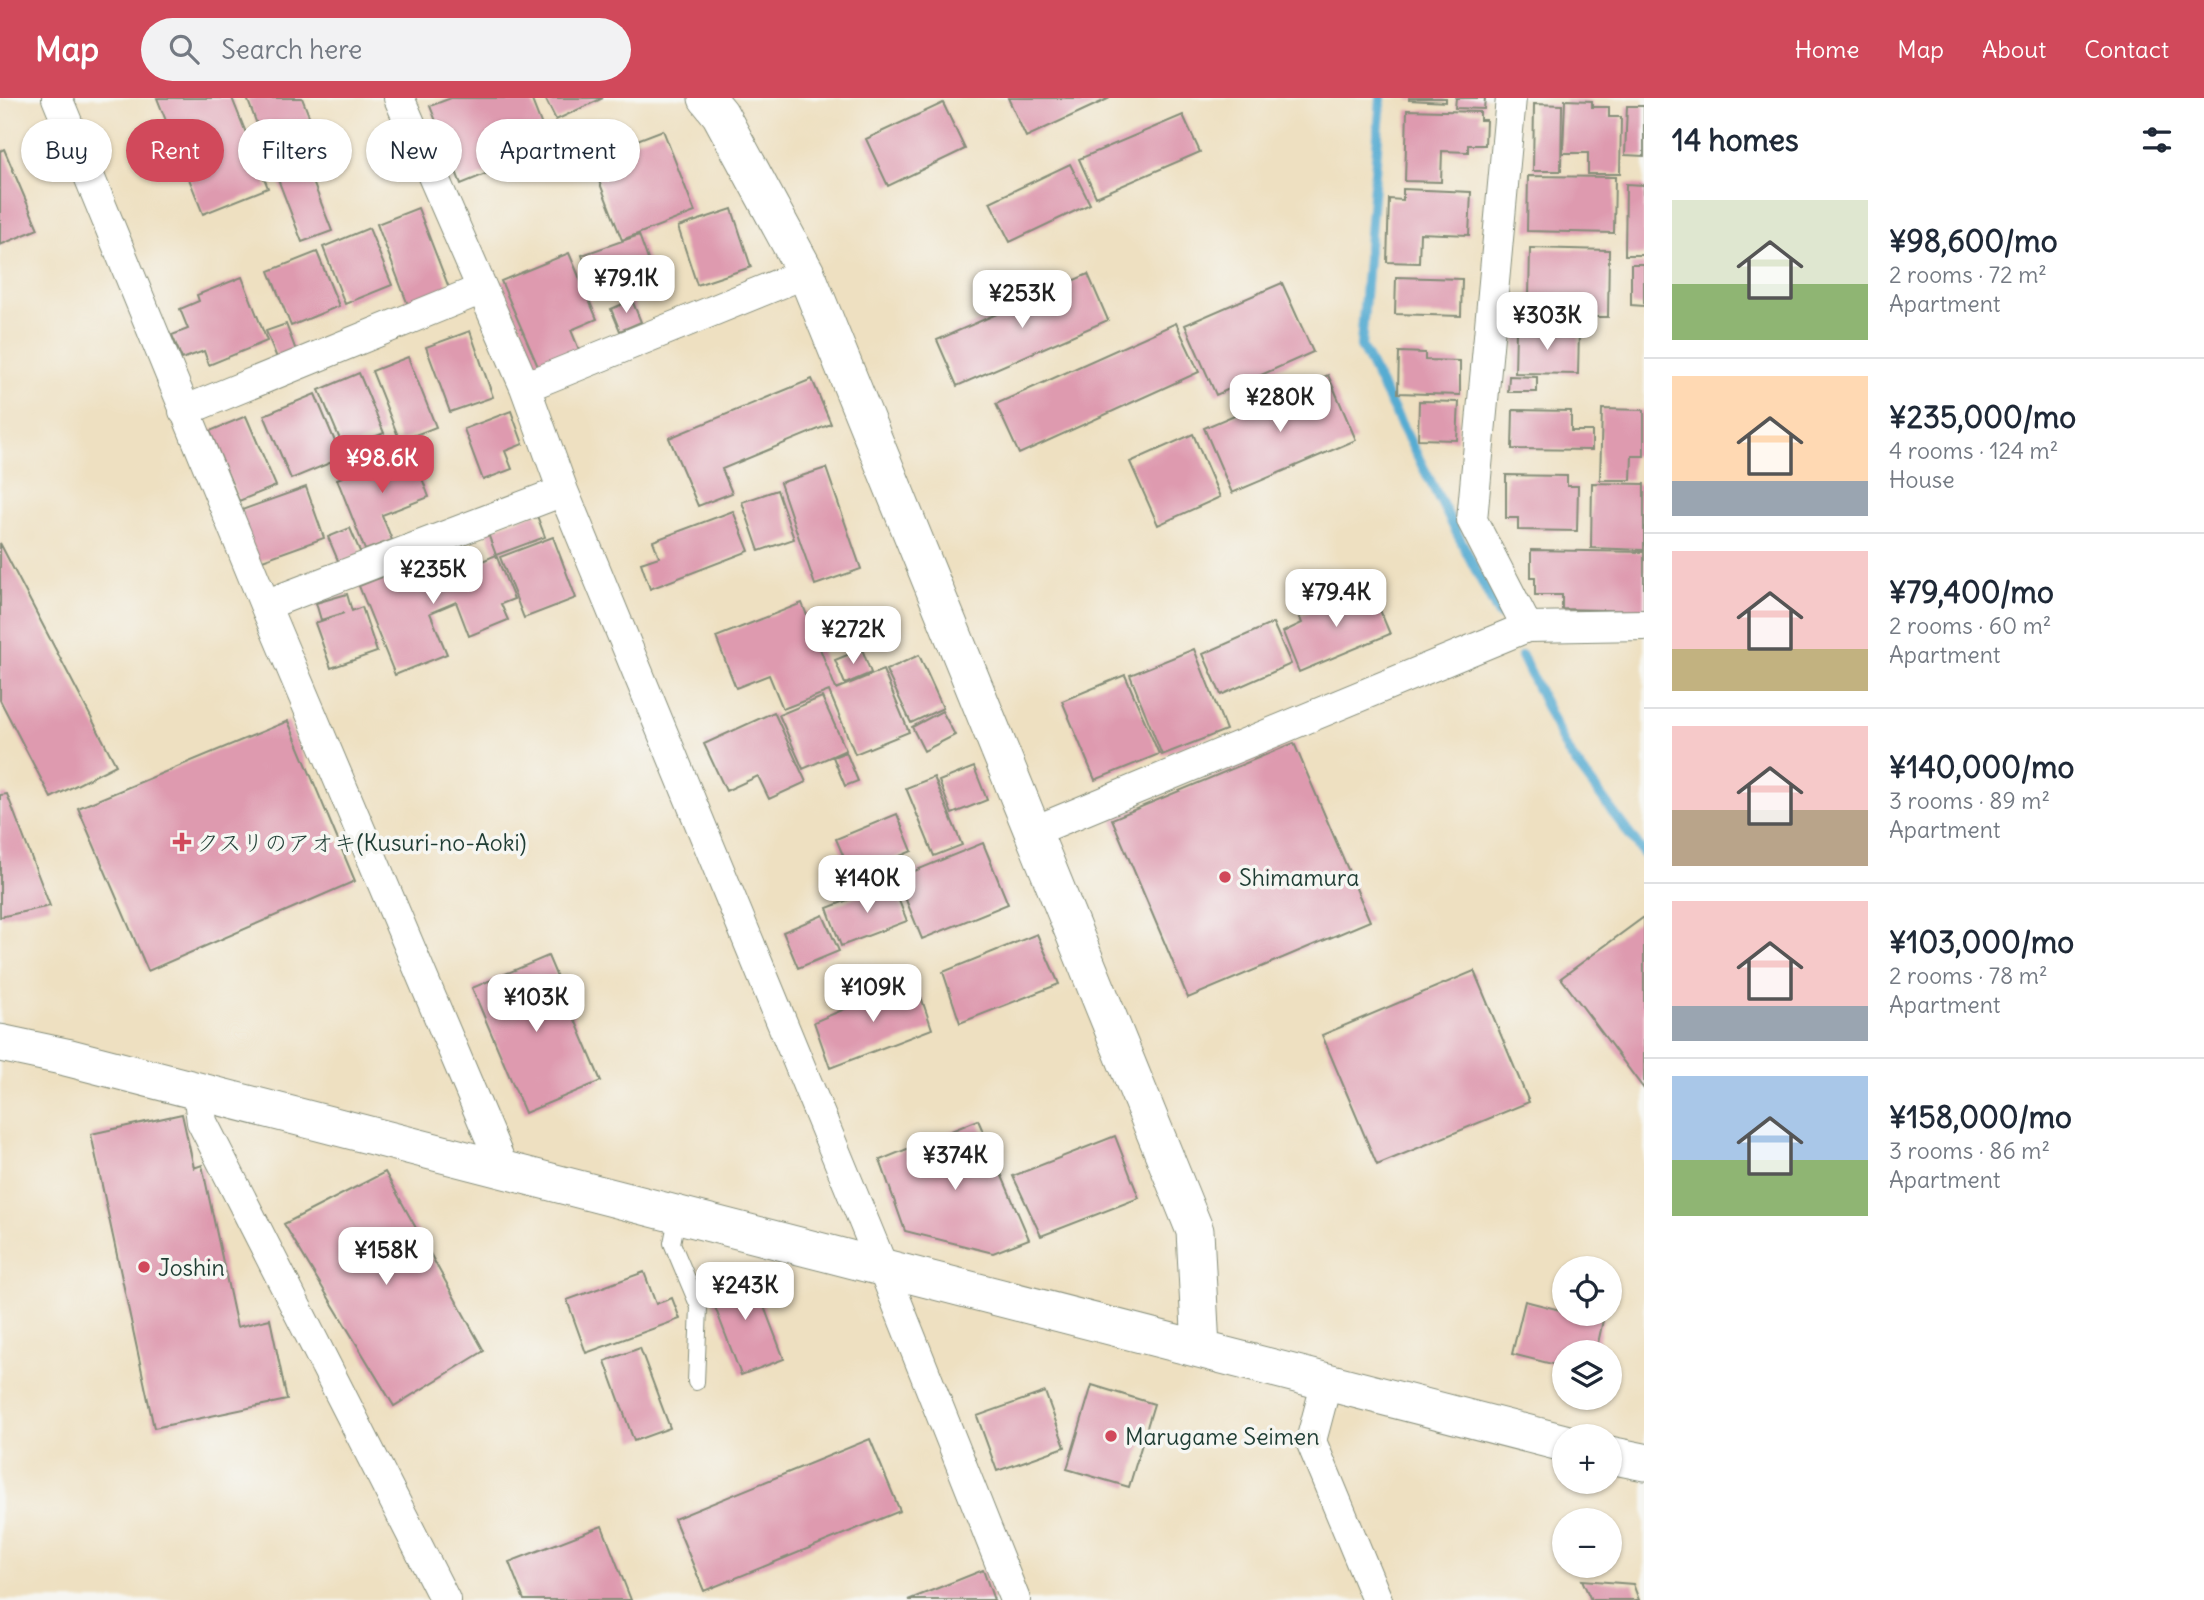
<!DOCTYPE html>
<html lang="en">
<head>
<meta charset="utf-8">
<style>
	body { margin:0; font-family:Delius,"Klee One",sans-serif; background:#f2f2f3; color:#1f2937; height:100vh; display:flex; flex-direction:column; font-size:26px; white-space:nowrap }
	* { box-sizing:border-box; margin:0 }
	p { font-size:23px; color:#747a83 }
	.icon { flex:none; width:38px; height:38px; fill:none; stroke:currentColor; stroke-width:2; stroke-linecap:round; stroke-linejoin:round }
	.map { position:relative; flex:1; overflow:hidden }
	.details { display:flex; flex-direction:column; background:#fff; width:560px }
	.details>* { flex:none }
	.guide { position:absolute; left:21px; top:21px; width:665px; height:63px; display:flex; gap:14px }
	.controls { position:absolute; left:1552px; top:1158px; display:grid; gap:14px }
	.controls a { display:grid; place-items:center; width:70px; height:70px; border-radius:50%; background:#fff; box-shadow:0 2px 5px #0004; font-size:35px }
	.price { position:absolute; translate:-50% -60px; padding:0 16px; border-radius:14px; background:#fff; color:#222; font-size:23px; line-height:46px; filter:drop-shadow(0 2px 4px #0008) }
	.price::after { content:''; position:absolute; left:50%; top:42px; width:21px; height:16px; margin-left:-10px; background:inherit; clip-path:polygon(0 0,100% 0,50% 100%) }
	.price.current { background:#d1495b; color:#fff }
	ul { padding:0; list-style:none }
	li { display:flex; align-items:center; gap:21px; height:175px; padding:0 28px }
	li+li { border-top:2px solid #e0e1e3 }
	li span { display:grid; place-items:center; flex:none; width:196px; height:140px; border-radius:0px; color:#555 }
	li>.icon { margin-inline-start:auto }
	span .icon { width:84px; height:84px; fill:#fffc; stroke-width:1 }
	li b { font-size:30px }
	h2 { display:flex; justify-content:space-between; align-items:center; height:84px; padding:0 28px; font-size:30px }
	.tag { padding:0 24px; border-radius:32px; background:#fff; box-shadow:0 2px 5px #0004; font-size:24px; line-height:63px }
	.tag.current { background:#d1495b; color:#fff }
	header { display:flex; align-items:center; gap:42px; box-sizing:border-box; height:98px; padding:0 35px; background:#d1495b; color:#fff }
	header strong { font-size:33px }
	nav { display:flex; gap:38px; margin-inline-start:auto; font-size:24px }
	.search { width:490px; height:63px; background:#f2f2f3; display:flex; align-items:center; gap:18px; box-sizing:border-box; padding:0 24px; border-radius:38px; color:#747a83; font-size:26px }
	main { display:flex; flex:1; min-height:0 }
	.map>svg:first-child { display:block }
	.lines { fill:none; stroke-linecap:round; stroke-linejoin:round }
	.stream { stroke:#56acd2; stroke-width:10 }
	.building { fill:#de9aaf }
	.service-casing { stroke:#868e7a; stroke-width:18 }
	.minor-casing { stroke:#868e7a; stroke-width:32 }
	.tertiary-casing { stroke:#868e7a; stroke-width:39 }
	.service { stroke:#fff; stroke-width:16 }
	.minor { stroke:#fff; stroke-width:30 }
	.tertiary { stroke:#fff; stroke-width:37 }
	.poi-dot { fill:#d1495b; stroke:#f6f6f2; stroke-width:2.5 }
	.labels { text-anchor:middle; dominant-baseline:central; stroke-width:7; stroke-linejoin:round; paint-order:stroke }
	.poi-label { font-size:23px; fill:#1f3d34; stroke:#f6f6f2; text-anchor:start }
</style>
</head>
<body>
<header>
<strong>Map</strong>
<div class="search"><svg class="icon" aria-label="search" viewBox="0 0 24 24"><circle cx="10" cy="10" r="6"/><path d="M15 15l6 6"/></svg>Search here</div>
<nav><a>Home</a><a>Map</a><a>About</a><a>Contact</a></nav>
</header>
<main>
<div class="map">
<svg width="1644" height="1502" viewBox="0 0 1644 1502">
	<rect width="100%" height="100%" fill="#f6f6f2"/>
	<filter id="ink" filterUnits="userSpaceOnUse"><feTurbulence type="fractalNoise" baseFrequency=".0143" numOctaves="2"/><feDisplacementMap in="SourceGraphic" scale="14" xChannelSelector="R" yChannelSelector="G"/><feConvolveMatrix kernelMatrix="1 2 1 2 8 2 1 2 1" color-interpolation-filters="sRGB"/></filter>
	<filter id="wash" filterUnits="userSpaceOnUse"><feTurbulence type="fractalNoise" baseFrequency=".00686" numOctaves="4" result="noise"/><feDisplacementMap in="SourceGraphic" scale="28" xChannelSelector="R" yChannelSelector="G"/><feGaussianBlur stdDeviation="1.57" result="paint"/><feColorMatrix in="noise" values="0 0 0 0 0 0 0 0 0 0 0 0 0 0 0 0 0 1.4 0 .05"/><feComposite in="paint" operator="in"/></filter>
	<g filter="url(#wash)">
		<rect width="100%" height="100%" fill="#eee0c1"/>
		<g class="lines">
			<path class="stream" d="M1381,0L1361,248L1499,517
				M1522,558L1568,654L1644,756"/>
		</g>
		<g id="blocks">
			<path class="building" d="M157,0H232L268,90L203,116Z
				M247,0H302L329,69L310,76L332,133L302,144Z
				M451,0H531L542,28L479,53L488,75L461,86L430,8Z
				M545,0H603L556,22Z
				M1008,0H1110L1026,39Z
				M1409,0H1446V4L1409,2Z
				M1456,0H1485L1484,11L1455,10Z
				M1565,2L1592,3V9H1609V19H1621L1620,76H1588V55H1563Z
				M943,5L965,51L888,88L866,41Z
				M1534,6L1562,7L1561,73H1533Z
				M1627,8H1644V58L1625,57Z
				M1407,12L1480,14V22H1486L1485,47H1468V54L1442,53L1441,84L1405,83Z
				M1183,17L1200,54L1096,99L1079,61Z
				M663,32L695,114L622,142L590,60Z
				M4,51L38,131L0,147V53Z
				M1070,66L1090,106L1010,144L990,104Z
				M1528,78L1615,79L1614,135L1527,133Z
				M1626,86L1644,87V157H1625Z
				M1403,91L1471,94L1469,137L1420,135L1419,165L1387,164L1389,101L1403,102Z
				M418,110L449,190L408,207L377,126Z
				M732,111L751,169L697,187L678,129Z
				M369,130L392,187L345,206L323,149Z
				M639,137L657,186L636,194L632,183L596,196L582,157Z
				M1530,150L1609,152L1608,219H1567V201L1529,200Z
				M317,154L339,208L291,228L269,173Z
				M569,155L597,221L571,232L580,254L539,271L501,183Z
				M1631,166H1644V208L1631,207Z
				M1088,176L1108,222L957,288L937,242Z
				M242,179L267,243L209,267L204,253L182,261L172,237L188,231L180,211L199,203L197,197Z
				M1396,179L1462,181L1461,218L1395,216Z
				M1282,185L1313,254L1216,297L1185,227Z
				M632,202L641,224L620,233L611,211Z
				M1514,203L1540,204V221L1514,220Z
				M1176,225L1199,274L1019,356L996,306Z
				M286,226L298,258L279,265L266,233Z
				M1516,232L1579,233L1578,276L1515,275Z
				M470,233L493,299L450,314L426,249Z
				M1399,254L1425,255V262L1460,263V297L1398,295Z
				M408,259L436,329L400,343L372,273Z
				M359,275L384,335L344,351L319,292Z
				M1328,277L1356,342L1232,395L1204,330Z
				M1509,278L1537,279V294H1508Z
				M812,281L831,326L722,371L732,395L698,408L669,340Z
				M315,296L342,360L291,381L264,317Z
				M1419,303L1459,304L1457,342L1418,341Z
				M1602,311L1644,312V358H1632L1631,382H1600Z
				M1513,312L1571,313V333H1592V352L1512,351Z
				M511,313L523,346L505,353L512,371L483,382L464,331Z
				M246,318L276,388L239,403L210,333Z
				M1193,336L1220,399L1158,427L1130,364Z
				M411,351L429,399L382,417L392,442L365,452L337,381Z
				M826,370L861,471L815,487L780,385Z
				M1506,377L1567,378V388H1578L1577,433L1518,432V420H1506Z
				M1592,385L1644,386V452L1591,450Z
				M306,389L324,440L257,464L239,413Z
				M777,392L794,441L759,453L742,404Z
				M733,413L749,453L650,491L641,465L659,459L653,443Z
				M536,415L545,439L496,457L487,433Z
				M350,430L361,456L339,465L328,439Z
				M553,439L576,500L524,520L500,459Z
				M0,445L116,667L51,700L0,602Z
				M1531,452L1644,454V513L1562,511V497H1535V480H1531Z
				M448,453L457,474L496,457L514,501L501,506L508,522L469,538L456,504L430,515L447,556L395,577L359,488Z
				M1370,488L1390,536L1299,574L1283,534L1302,525L1299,518Z
				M347,496L352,513L362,509L377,554L331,570L315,525L344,515L321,522L316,505Z
				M802,505L836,591L883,572L909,634L855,656L829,593L783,611L769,577L736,590L716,539Z
				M1273,525L1291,566L1221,597L1203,556Z
				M862,551L871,575L845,586L835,562Z
				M1194,551L1226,632L1162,657L1130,577Z
				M919,557L943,610L911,625L886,572Z
				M1125,577L1159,656L1095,682L1062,603Z
				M822,599L846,652L803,671L779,617Z
				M942,613L955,637L924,653L912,629Z
				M774,614L806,684L769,701L758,678L726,693L704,646Z
				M288,623L355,783L148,873L78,710Z
				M1294,645L1370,823L1188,900L1112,721Z
				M846,654L858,683L845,688L833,659Z
				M974,669L987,702L952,716L939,683Z
				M934,679L962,747L934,758L906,690Z
				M7,696L50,808L0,819V697Z
				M897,716L912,753L852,778L836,741Z
				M983,745L1008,806L922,841L897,780Z
				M892,785L907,823L841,848L827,810Z
				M823,817L839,853L798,870L783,834Z
				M1644,819V991L1561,880Z
				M1037,836L1059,886L960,925L943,874Z
				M548,858L601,983L525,1015L472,890Z
				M1474,873L1529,1004L1377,1067L1322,937Z
				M915,881L932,931L830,970L814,924Z
				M182,1016L194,1070L202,1067L237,1229L270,1221L287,1302L154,1330L91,1036Z
				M978,1022L1029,1141L993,1155L905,1133L880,1062Z
				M1115,1038L1139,1100L1041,1138L1013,1078Z
				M385,1074L484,1253L394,1308L284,1126Z
				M750,1172L784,1261L741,1277L707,1188Z
				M644,1174L656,1206L672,1200L680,1221L586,1255L567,1202Z
				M1525,1203L1564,1213V1216H1579L1603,1222L1596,1255H1564V1269L1512,1256Z
				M640,1250L670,1330L634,1343L605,1263Z
				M1092,1287L1154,1306L1129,1389L1067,1371Z
				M1045,1294L1065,1349L997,1373L977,1318Z
				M870,1341L900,1413L704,1493L674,1421Z
				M602,1428L631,1502H524L509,1464Z
				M983,1472L994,1502H908Z
				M1582,1482L1633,1486L1639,1502H1591Z"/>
		</g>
	</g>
	<g filter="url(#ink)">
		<use href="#blocks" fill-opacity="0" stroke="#868e7a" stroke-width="2"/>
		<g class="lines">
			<defs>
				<path id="service" d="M678,1116L672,1145L699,1209L696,1284"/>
				<path id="minor" d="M57,0L265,507L503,1070
					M399,0L525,289L563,393L883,1170L1015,1502
					M1511,0L1472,422L1527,529
					M525,289L806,175
					M184,313L482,191
					M265,507L563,393
					M1032,734L1527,529L1644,527
					M198,993L202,1024L445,1502
					M1327,1283L1311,1343L1377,1502"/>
				<path id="tertiary" d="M707,0L720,16L806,175L1195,1133L1201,1251
					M0,945L66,959L1564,1345
					M1610,1357L1644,1364"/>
			</defs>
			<use href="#service" class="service-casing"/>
			<use href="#minor" class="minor-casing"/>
			<use href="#tertiary" class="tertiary-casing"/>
			<use href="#service" class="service"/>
			<use href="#minor" class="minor"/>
			<use href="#tertiary" class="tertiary"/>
		</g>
	</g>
	<g class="poi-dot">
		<path d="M178.5 733.5h7v7h7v7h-7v7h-7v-7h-7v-7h7z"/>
		<circle cx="1225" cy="779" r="7"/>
		<circle cx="144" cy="1169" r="7"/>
		<circle cx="1111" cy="1338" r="7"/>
	</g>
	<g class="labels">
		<g class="poi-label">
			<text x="196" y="744">クスリのアオキ(Kusuri-no-Aoki)</text>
			<text x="1239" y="779">Shimamura</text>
			<text x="158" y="1169">Joshin</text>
			<text x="1125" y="1338">Marugame Seimen</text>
		</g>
	</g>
</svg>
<div class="controls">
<a><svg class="icon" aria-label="locate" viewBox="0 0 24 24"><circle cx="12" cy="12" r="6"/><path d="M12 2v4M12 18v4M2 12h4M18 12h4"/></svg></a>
<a><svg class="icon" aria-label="layers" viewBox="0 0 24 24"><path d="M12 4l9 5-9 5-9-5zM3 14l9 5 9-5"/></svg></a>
<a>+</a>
<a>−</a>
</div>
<b class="price" style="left:626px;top:217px">¥79.1K</b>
<b class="price" style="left:1022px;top:232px">¥253K</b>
<b class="price" style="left:1547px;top:254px">¥303K</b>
<b class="price" style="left:1280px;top:336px">¥280K</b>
<b class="price current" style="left:382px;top:397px">¥98.6K</b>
<b class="price" style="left:433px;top:508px">¥235K</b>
<b class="price" style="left:1336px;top:531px">¥79.4K</b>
<b class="price" style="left:853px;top:568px">¥272K</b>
<b class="price" style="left:867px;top:817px">¥140K</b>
<b class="price" style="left:873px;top:926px">¥109K</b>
<b class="price" style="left:536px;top:936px">¥103K</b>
<b class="price" style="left:955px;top:1094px">¥374K</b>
<b class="price" style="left:386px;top:1189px">¥158K</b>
<b class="price" style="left:745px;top:1224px">¥243K</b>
<div class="guide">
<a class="tag">Buy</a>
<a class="tag current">Rent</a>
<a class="tag">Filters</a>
<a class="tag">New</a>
<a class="tag">Apartment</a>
</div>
</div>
<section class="details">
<h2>14 homes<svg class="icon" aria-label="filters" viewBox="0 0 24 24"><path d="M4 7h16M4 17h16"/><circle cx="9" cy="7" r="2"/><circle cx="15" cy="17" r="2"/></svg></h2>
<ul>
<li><span style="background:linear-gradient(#dfe7d0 60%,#8fb573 0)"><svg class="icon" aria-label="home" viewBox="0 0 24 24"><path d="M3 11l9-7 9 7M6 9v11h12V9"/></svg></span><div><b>¥98,600/mo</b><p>2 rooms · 72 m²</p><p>Apartment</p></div></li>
<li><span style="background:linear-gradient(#ffd9b3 75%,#9aa5b1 0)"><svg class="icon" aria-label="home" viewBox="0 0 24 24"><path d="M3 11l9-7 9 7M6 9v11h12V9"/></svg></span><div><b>¥235,000/mo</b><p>4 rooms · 124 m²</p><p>House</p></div></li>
<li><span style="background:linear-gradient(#f6c9c9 70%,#c2b280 0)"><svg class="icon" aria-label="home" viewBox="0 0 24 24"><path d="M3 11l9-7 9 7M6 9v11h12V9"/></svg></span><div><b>¥79,400/mo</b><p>2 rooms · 60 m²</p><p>Apartment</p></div></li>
<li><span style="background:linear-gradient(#f6c9c9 60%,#b9a48a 0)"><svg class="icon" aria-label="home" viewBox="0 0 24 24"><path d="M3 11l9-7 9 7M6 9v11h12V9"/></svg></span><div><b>¥140,000/mo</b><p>3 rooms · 89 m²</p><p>Apartment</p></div></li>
<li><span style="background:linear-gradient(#f6c9c9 75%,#9aa5b1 0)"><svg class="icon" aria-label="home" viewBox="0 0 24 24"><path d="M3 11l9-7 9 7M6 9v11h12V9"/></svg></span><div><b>¥103,000/mo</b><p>2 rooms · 78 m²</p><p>Apartment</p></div></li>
<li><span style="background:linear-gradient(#a9c7e8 60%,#8fb573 0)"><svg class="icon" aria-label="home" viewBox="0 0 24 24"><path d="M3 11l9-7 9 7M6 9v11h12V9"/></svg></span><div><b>¥158,000/mo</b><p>3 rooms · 86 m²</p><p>Apartment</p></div></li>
</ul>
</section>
</main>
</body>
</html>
